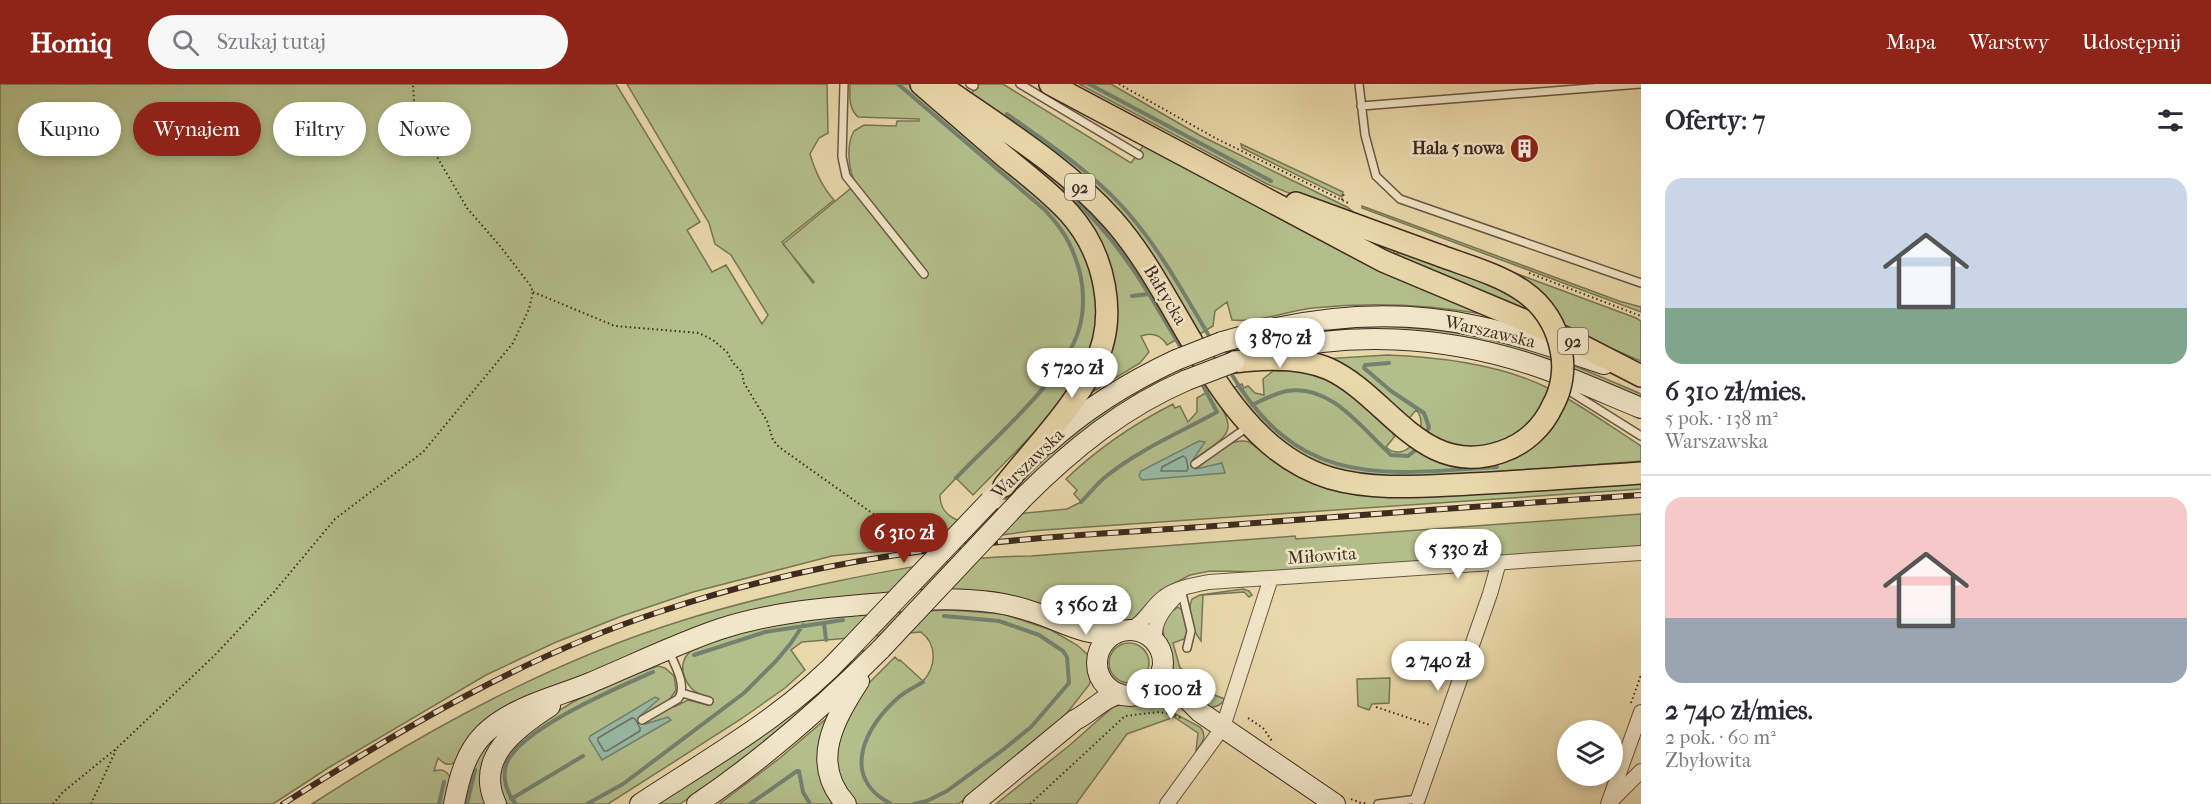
<!DOCTYPE html>
<html lang="pl">
<head>
<meta charset="utf-8">
<style>
	body { margin:0; font-family:"IM FELL French Canon",serif; background:#f7f7f7; color:#2b2b33; height:100vh; display:flex; flex-direction:column; font-size:22px; white-space:nowrap }
	* { box-sizing:border-box; margin:0 }
	p { font-size:20px; color:#7c7c81 }
	.icon { flex:none; width:33px; height:33px; fill:none; stroke:currentColor; stroke-width:2; stroke-linecap:round; stroke-linejoin:round }
	.map { position:relative; flex:1; overflow:hidden }
	.details { display:flex; flex-direction:column; background:#fff; width:570px }
	.details>* { flex:none }
	.banner { position:absolute; left:18px; top:18px; width:570px; height:54px; display:flex; gap:12px }
	.tools { position:absolute; left:1557px; top:636px; display:grid; gap:12px }
	.tools a { display:grid; place-items:center; width:66px; height:66px; border-radius:50%; background:#fff; box-shadow:0 3px 9px #0003; font-size:30px }
	.price { position:absolute; translate:-50% -51px; padding:0 14px; border-radius:21px; background:#fff; color:#222; font-size:20px; line-height:39px; filter:drop-shadow(0 2px 3px #0008) }
	.price::after { content:''; position:absolute; left:50%; top:36px; width:18px; height:14px; margin-left:-9px; background:inherit; clip-path:polygon(0 0,100% 0,50% 100%) }
	.price.current { background:#8f2418; color:#fff }
	ul { padding:0; list-style:none }
	li { display:grid; align-content:center; gap:12px; height:318px; padding:0 24px }
	li+li { border-top:2px solid #e1e1e2 }
	li span { display:grid; place-items:center; height:186px; border-radius:18px; color:#555 }
	li>.icon { margin-inline-start:auto }
	span .icon { width:108px; height:108px; fill:#fffc; stroke-width:1 }
	li b { font-size:26px }
	h2 { display:flex; justify-content:space-between; align-items:center; height:72px; padding:0 24px; font-size:26px }
	.chip { padding:0 21px; border-radius:27px; background:#fff; box-shadow:0 3px 9px #0003; font-size:21px; line-height:54px }
	.chip.current { background:#8f2418; color:#fff }
	header { display:flex; align-items:center; gap:36px; box-sizing:border-box; height:84px; padding:0 30px; background:#8f2418; color:#fff }
	header strong { font-size:28px }
	nav { display:flex; gap:33px; margin-inline-start:auto; font-size:21px }
	.search { width:420px; height:54px; background:#f7f7f7; display:flex; align-items:center; gap:15px; box-sizing:border-box; padding:0 21px; border-radius:33px; color:#7c7c81; font-size:22px }
	main { display:flex; flex:1; min-height:0 }
	.map>svg:first-child { display:block }
	.green { fill:#b3bf8b; stroke:#797555; stroke-width:1.5 }
	.water { fill:#98baa6; stroke:#748170; stroke-width:1.5 }
	.lines { fill:none; stroke-linecap:round; stroke-linejoin:round }
	.shore { stroke:#6c7262; stroke-width:1.5 }
	.stream { stroke:#748170; stroke-width:4 }
	.lane-casing { stroke:#6a5642; stroke-width:10 }
	.street-casing { stroke:#6a5642; stroke-width:16 }
	.secondary-casing { stroke:#3f2b1f; stroke-width:22 }
	.primary-casing { stroke:#3f2b1f; stroke-width:24 }
	.path { stroke:#3f2b1f; stroke-width:2; stroke-dasharray:1.5 3; stroke-linecap:butt }
	.lane { stroke:#f1e6c8; stroke-width:7 }
	.street { stroke:#f1e6c8; stroke-width:14 }
	.secondary { stroke:#f1e6c8; stroke-width:20 }
	.primary { stroke:#e9d8aa; stroke-width:21 }
	.rail-casing { stroke:#3f2b1f; stroke-width:6 }
	.rail { stroke:#f1e6c8; stroke-width:4; stroke-dasharray:11; stroke-linecap:butt }
	.secondary-bridge-casing { stroke:#3f2b1f; stroke-width:22; stroke-linecap:butt }
	.primary-bridge-casing { stroke:#3f2b1f; stroke-width:24; stroke-linecap:butt }
	.secondary-bridge { stroke:#f1e6c8; stroke-width:20 }
	.primary-bridge { stroke:#e9d8aa; stroke-width:21 }
	.labels { text-anchor:middle; dominant-baseline:central; stroke-width:5; stroke-linejoin:round; paint-order:stroke }
	.shield { fill:#f1e6c8; stroke:#746352; stroke-width:1.5 }
	.shield-label { font-size:16px; font-weight:bold; fill:#3f2b1f }
	.poi-label { font-size:18px; font-weight:bold; fill:#3f2b1f; stroke:#f1e6c8; text-anchor:end }
	.street-label { font-size:18px; fill:#3f2b1f; stroke:#f1e6c8 }
</style>
</head>
<body>
<header>
<strong>Homiq</strong>
<div class="search"><svg class="icon" aria-label="search" viewBox="0 0 24 24"><circle cx="10" cy="10" r="6"/><path d="M15 15l6 6"/></svg>Szukaj tutaj</div>
<nav><a>Mapa</a><a>Warstwy</a><a>Udostępnij</a></nav>
</header>
<main>
<div class="map">
<svg width="1641" height="720" viewBox="0 0 1641 720">
	<rect width="100%" height="100%" fill="#e9d8aa"/>
	<filter id="stains"><feTurbulence type="fractalNoise" baseFrequency=".00333" numOctaves="4"/><feColorMatrix values="0 0 0 0 .2 0 0 0 0 .09 0 0 0 0 .02 0 0 0 .5 -.17"/></filter>
	<radialGradient id="worn" r=".72"><stop offset=".6" stop-color="#630" stop-opacity="0"/><stop offset="1" stop-color="#630" stop-opacity=".3"/></radialGradient>
	<path class="green" d="M0,0H616L700,138L687,146L712,188L726,181L762,240L768,231L731,171L715,160L709,139L627,0H827L828,49L819,54L810,70C815,87 822,103 834,116L782,158L813,199L814,198L783,160L856,100C848,86 846,61 854,47L864,41L896,42L897,37H919V35L858,33C848,24 850,12 850,0H910L1048,117L1089,172L1100,238L1078,300L1033,350L973,411L956,394L940,411C940,424 946,431 957,436L1067,425L1081,418L1074,410L1077,406L1066,395C1098,364 1134,340 1173,320L1175,324L1180,322L1188,338L1197,328V314L1211,306C1239,350 1232,348 1193,376L1198,383C1212,373 1231,352 1249,358L1282,382L1327,403L1641,395V405L1030,447L904,465L832,472L693,508L622,532L554,559L486,591L328,684L273,720H0Z
		M979,0H1003L1131,79L1143,62L1145,61L1482,230C1425,220 1370,218 1313,224C1286,227 1259,239 1232,236L1227,218L1215,227L1213,242L1200,250L1175,208L966,8L967,6L972,9Z
		M1079,0H1111L1201,52L1347,123L1356,130L1636,234L1641,237V277L1393,171L1335,141L1395,164L1394,169L1396,170L1400,168L1401,166L1350,128L1306,116L1267,100Z
		M973,35L1038,82L1084,119L1122,161L1181,253L1167,261C1161,251 1152,248 1141,252L1149,268L1140,279L1089,310L1108,183Z
		M1241,60L1343,108L1342,113L1242,64Z
		M1362,122L1619,217L1641,223V228L1362,124Z
		M1384,242C1420,244 1455,247 1489,255C1542,266 1592,289 1641,310V315L1536,273L1273,258L1229,270L1227,266C1279,251 1330,243 1384,242Z
		M1387,271C1440,273 1500,280 1548,304C1580,320 1610,342 1641,362V377C1595,381 1549,384 1504,387C1436,392 1359,405 1297,368C1270,352 1252,327 1232,304L1242,300L1244,304L1248,302L1255,309L1264,311L1263,295L1273,287L1290,286L1305,287L1334,297L1395,348L1393,350L1395,352L1386,363C1407,382 1432,342 1416,326L1407,337L1322,275Z
		M1180,284L1183,288L1095,338L1051,375L1011,415H1004C1032,387 1060,358 1092,334C1120,315 1150,299 1180,284Z
		M1641,430V462L1280,488L1210,487L1190,491L1161,506L1130,538L1108,544L1091,541L1036,519L993,508L863,512L605,583L525,614L456,678C447,683 443,679 438,674L434,687C442,685 446,686 450,693L446,720H312C428,645 552,577 684,536C735,520 786,508 838,497C901,484 966,472 1031,472L1295,452L1296,455Z
		M1243,505L1249,507L1252,511L1249,513L1244,508L1203,511L1201,557C1193,547 1186,528 1192,515L1200,511Z
		M1178,523C1187,529 1190,546 1184,555L1173,559L1180,584L1206,601L1204,604L1214,611L1225,615C1222,620 1216,624 1209,623C1203,621 1171,589 1169,582C1168,578 1169,573 1168,568C1163,550 1156,535 1178,523Z
		M950,526L1003,530L1051,546L1077,561L1088,571L1092,593L1089,601L1067,629L1051,645L978,706L958,720H855L839,700L835,656L864,604L895,573L899,577L900,576L923,597C936,583 938,561 921,548L802,558L791,566L805,586L785,604L741,635L608,720H507L499,703V693L501,683L515,658L548,633L573,618L612,598L658,582L665,584L674,592L676,606L670,615L674,623L688,616L708,621L710,614C697,610 688,605 684,591C682,586 682,577 687,571C693,563 706,560 715,557C791,530 871,530 950,526Z
		M1109 579a20 20 0 1 1 40 0a20 20 0 1 1-40 0Z
		M867,566L791,637L701,706L680,720H657L788,633L831,596L861,567Z
		M1390,594L1389,619L1372,620L1369,626L1358,622L1357,595Z
		M1140,619H1155L1200,643C1208,652 1202,659 1196,667L1198,649L1174,633L1127,650L1076,720H996L1070,661L1114,622Z
		M827,634L820,657L828,711L834,720H719L780,674Z
		M505,641L487,720H461L475,675Z"/>
	<path class="water" d="M1199,357L1205,358L1192,377L1196,385L1222,379L1225,389L1142,396L1139,392L1141,387Z
		M655,613L659,615L640,632L645,640L668,633L671,636L602,676L589,655L590,652Z"/>
	<g class="lines">
		<path class="shore" d="M1183,372L1186,374L1188,384L1187,387H1161L1162,383Z
			M632,634L635,635L640,644V647L607,667H604L598,657V654Z"/>
		<path class="stream" d="M898,0L1045,126C1051,133 1057,139 1062,147C1070,158 1075,172 1079,185C1084,204 1085,228 1078,248C1063,296 992,356 956,394
			M1089,0L1271,97
			M1007,30C1046,58 1086,84 1119,119C1157,159 1184,210 1212,257
			M1064,106C1100,138 1124,170 1149,210
			M1132,212L1149,210L1183,267
			M1389,279L1365,281L1364,284L1391,307L1424,329L1429,343L1425,352
			M1229,286C1298,404 1378,391 1497,383
			M1252,321C1263,316 1275,309 1287,307C1332,300 1362,345 1391,371L1408,372L1418,364
			M1081,418C1089,410 1096,401 1104,394C1138,366 1179,349 1217,328L1200,296
			M824,539L826,556
			M694,571L765,548L843,536
			M511,715L583,672
			M439,720L444,698
			M467,720L475,686
			M516,720C507,710 502,694 506,681C517,646 619,603 653,588
			M587,720L623,700L744,609L776,577L791,559L803,541
			M750,720L797,687H799L803,708L810,720
			M891,720C839,693 865,642 899,613C906,607 915,603 923,598
			M914,720L927,717L947,707L1004,665L1031,643L1069,599L1067,573L1063,567L1039,551L999,537L944,532"/>
		<defs>
			<path id="lane" d="M844,0L842,73L846,92L924,190
				M970,0L974,2
				M1020,0L1139,71
				M1359,0L1365,51L1376,92L1400,115L1641,199
				M1361,22L1641,0
				M1563,303L1641,352
				M1195,380L1249,342
				M1181,505L1191,547L1187,564
				M682,609L709,617
				M642,636L678,615C688,602 674,580 669,567
				M1378,720L1418,715L1419,718"/>
			<path id="street" d="M1125,547C1143,543 1150,523 1164,513C1176,504 1194,501 1209,498L1641,469
				M1157,562C1149,541 1165,523 1179,509
				M1418,715L1490,510L1499,478
				M1613,715L1641,687
				M1167,720L1223,643L1271,494
				M1608,720L1641,628"/>
			<path id="secondary" d="M1222,258C1304,233 1392,224 1476,242C1520,251 1562,266 1604,280
				M1260,270C1348,246 1444,252 1530,280C1568,292 1604,309 1641,324
				M1047,360C1085,325 1129,298 1176,276
				M1023,414C1072,365 1124,323 1187,296
				M1097 579a33 33 0 1 1 66 0a33 33 0 1 1-66 0Z
				M1162,585L1166,594L1200,628L1335,720
				M454,720C459,695 465,669 484,650C513,622 554,614 590,599C633,581 676,560 720,545C770,529 821,524 872,520C904,517 936,514 968,516C989,517 1010,520 1030,527C1058,535 1088,555 1117,549
				M496,720C474,674 516,644 550,622
				M640,720C711,673 788,631 846,568
				M697,720C764,675 824,622 881,565
				M846,720C809,679 834,636 859,597
				M973,720L1075,636C1090,629 1102,614 1118,610"/>
			<path id="primary" d="M921,0C949,24 976,48 1004,72C1026,90 1050,108 1069,129C1105,169 1119,233 1094,282C1073,325 1034,364 1004,402
				M939,0C998,42 1064,81 1113,136C1185,217 1219,360 1330,394C1375,407 1423,402 1469,400C1527,397 1584,393 1641,389
				M1050,0L1383,177L1571,256L1641,292
				M1296,119L1441,172
				M1234,278C1264,274 1300,272 1329,285C1388,312 1422,395 1501,368C1525,360 1543,343 1553,321"/>
		</defs>
		<use href="#lane" class="lane-casing"/>
		<use href="#street" class="street-casing"/>
		<use href="#secondary" class="secondary-casing"/>
		<use href="#primary" class="primary-casing"/>
		<path class="path" d="M1119,0L1217,55L1348,119
			M1342,116L1344,109
			M1529,189L1641,232
			M533,208L615,242L699,249L713,256L727,268L733,279L742,288L744,299L767,337L773,356L779,363L886,439L905,445L941,436
			M1631,619L1641,591
			M1376,623L1430,641
			M1248,634L1263,644L1272,657
			M1351,715L1361,719H1368
			M53,720L63,708L117,664L215,571L274,508L335,435L423,368L513,259L529,225L533,208L530,201L500,162L467,124L433,66L414,17L413,0
			M91,720L116,666
			M1030,720L1125,632L1159,628L1172,630L1183,635"/>
		<use href="#lane" class="lane"/>
		<use href="#street" class="street"/>
		<use href="#secondary" class="secondary"/>
		<use href="#primary" class="primary"/>
		<defs>
			<path id="rail" d="M283,720C403,644 526,571 662,527C737,502 812,484 890,472C993,455 1098,450 1201,443C1348,432 1494,421 1641,411"/>
		</defs>
		<use href="#rail" class="rail-casing"/>
		<use href="#rail" class="rail"/>
		<defs>
			<path id="secondary-bridge" d="M1176,276L1222,258
				M1187,296L1234,278
				M881,565L1023,414
				M846,568L990,417"/>
			<path id="primary-bridge" d="M1441,172C1493,191 1549,203 1561,266C1565,284 1562,305 1553,321"/>
		</defs>
		<use href="#secondary-bridge" class="secondary-bridge-casing"/>
		<use href="#primary-bridge" class="primary-bridge-casing"/>
		<use href="#secondary-bridge" class="secondary-bridge"/>
		<use href="#primary-bridge" class="primary-bridge"/>
	</g>
	<defs>
		<symbol id="building-disc" viewBox="-11 -11 22 22"><circle r="9.5" fill="#8f2418" stroke="#f1e6c8"/><path d="M-4-6H4V6H1V3H-1V6H-4ZM-2.5-4.3h1.7v1.8h-1.7ZM.8-4.3h1.7v1.8H.8ZM-2.5-1h1.7V.8h-1.7ZM.8-1h1.7V.8H.8Z" fill="#fff"/></symbol>
	</defs>
	<g fill-rule="evenodd">
		<use href="#building-disc" x="1508" y="48" width="33" height="33"/>
	</g>
	<g class="labels">
		<g class="shield">
			<rect x="1065" y="90" width="30" height="26" rx="4.5"/>
			<rect x="1558" y="244" width="30" height="26" rx="4.5"/>
		</g>
		<g class="shield-label">
			<text x="1080" y="103">92</text>
			<text x="1573" y="257">92</text>
		</g>
		<g class="poi-label">
			<text x="1504" y="64">Hala 5 nowa</text>
		</g>
		<g class="street-label">
			<text transform="translate(1165 211) rotate(59)">Bałtycka</text>
			<text transform="translate(1490 248) rotate(13)">Warszawska</text>
			<text transform="translate(1028 380) rotate(-44)">Warszawska</text>
			<text transform="translate(1322 472) rotate(-4)">Miłowita</text>
		</g>
	</g>
	<rect width="100%" height="100%" filter="url(#stains)"/>
	<rect width="100%" height="100%" fill="url(#worn)"/>
</svg>
<div class="tools">
<a><svg class="icon" aria-label="layers" viewBox="0 0 24 24"><path d="M12 4l9 5-9 5-9-5zM3 14l9 5 9-5"/></svg></a>
</div>
<b class="price" style="left:1280px;top:285px">3 870 zł</b>
<b class="price" style="left:1072px;top:315px">5 720 zł</b>
<b class="price current" style="left:904px;top:480px">6 310 zł</b>
<b class="price" style="left:1458px;top:496px">5 330 zł</b>
<b class="price" style="left:1086px;top:552px">3 560 zł</b>
<b class="price" style="left:1438px;top:608px">2 740 zł</b>
<b class="price" style="left:1171px;top:636px">5 100 zł</b>
<div class="banner">
<a class="chip">Kupno</a>
<a class="chip current">Wynajem</a>
<a class="chip">Filtry</a>
<a class="chip">Nowe</a>
</div>
</div>
<section class="details">
<h2>Oferty: 7<svg class="icon" aria-label="filters" viewBox="0 0 24 24"><path d="M4 7h16M4 17h16"/><circle cx="9" cy="7" r="2"/><circle cx="15" cy="17" r="2"/></svg></h2>
<ul>
<li><span style="background:linear-gradient(#c9d6e8 70%,#7fa58c 0)"><svg class="icon" aria-label="home" viewBox="0 0 24 24"><path d="M3 11l9-7 9 7M6 9v11h12V9"/></svg></span><div><b>6 310 zł/mies.</b><p>5 pok. · 138 m²</p><p>Warszawska</p></div></li>
<li><span style="background:linear-gradient(#f6c9c9 65%,#9aa5b1 0)"><svg class="icon" aria-label="home" viewBox="0 0 24 24"><path d="M3 11l9-7 9 7M6 9v11h12V9"/></svg></span><div><b>2 740 zł/mies.</b><p>2 pok. · 60 m²</p><p>Zbyłowita</p></div></li>
</ul>
</section>
</main>
</body>
</html>
